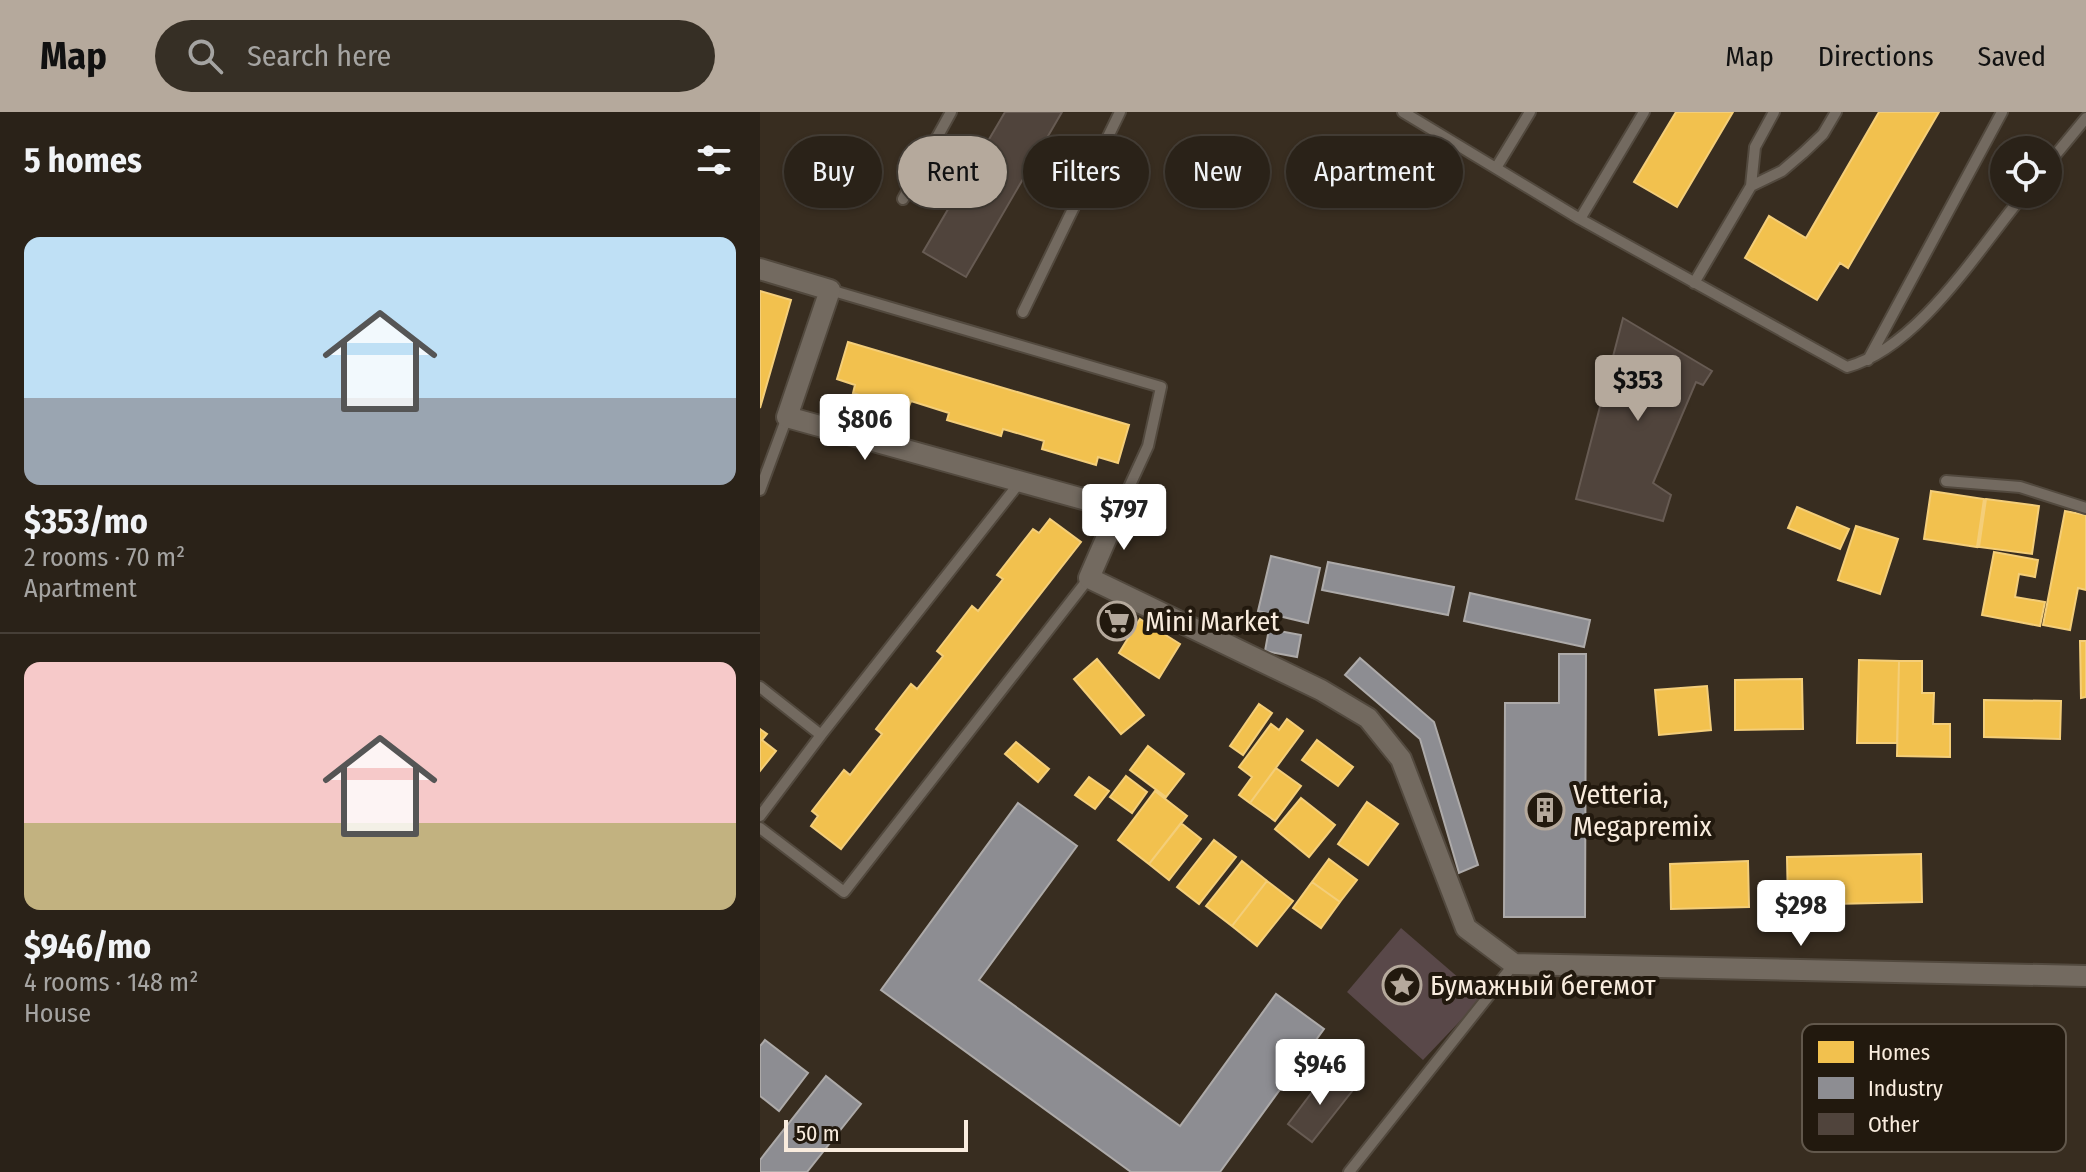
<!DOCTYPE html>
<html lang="en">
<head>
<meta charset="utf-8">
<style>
	body { margin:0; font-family:"Fira Sans Condensed",sans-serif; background:#362f25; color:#f1f3f6; height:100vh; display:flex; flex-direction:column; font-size:30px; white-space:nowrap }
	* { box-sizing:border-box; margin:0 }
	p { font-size:26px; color:#a5a4a2 }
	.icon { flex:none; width:44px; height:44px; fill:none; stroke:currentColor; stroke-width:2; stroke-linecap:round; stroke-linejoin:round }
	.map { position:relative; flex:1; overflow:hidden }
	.sheet { display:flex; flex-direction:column; background:#2a2218; width:760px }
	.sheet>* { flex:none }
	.guide { position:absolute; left:24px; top:24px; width:760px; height:72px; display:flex; gap:16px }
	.buttons { position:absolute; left:1230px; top:24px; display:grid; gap:16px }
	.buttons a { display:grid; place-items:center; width:72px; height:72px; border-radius:50%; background:#2a2218; box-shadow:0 2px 6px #0004,0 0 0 2px #463f37; font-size:40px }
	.scale { position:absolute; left:24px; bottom:20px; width:184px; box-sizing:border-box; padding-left:8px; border:4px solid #f9ecde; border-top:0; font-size:22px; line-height:28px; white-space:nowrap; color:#f9ecde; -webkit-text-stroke:6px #22190e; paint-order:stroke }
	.price { position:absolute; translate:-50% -68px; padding:0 18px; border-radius:8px; background:#fff; color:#222; font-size:26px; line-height:52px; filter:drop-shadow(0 2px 4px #0008) }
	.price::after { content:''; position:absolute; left:50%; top:48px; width:24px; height:18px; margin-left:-12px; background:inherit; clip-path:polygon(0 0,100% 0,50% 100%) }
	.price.on { background:#b5a99c; color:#111 }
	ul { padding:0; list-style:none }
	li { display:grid; align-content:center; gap:16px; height:424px; padding:0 24px }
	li+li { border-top:2px solid #463f37 }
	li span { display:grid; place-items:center; height:248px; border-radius:16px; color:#555 }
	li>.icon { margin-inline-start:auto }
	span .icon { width:144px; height:144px; fill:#fffc; stroke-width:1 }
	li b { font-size:34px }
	h2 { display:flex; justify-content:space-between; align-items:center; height:96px; padding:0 24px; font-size:34px }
	.chip { padding:0 28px; border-radius:36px; background:#2a2218; box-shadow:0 2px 6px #0004,0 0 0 2px #463f37; font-size:28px; line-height:72px }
	.chip.on { background:#b5a99c; color:#111 }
	header { display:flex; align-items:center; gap:48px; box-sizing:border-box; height:112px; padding:0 40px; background:#b5a99c; color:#111 }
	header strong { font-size:38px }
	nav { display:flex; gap:44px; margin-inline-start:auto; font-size:28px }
	.search { width:560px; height:72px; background:#362f25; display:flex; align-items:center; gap:20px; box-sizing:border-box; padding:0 28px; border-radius:44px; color:#a5a4a2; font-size:30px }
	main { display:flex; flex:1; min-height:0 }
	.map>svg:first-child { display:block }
	.green { fill:#594849 }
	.homes { fill:#f2c14e; stroke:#f4ce79; stroke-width:2 }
	.industry { fill:#8d8d92; stroke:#adaaa9; stroke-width:2 }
	.building { fill:#50443c; stroke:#675b53; stroke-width:2 }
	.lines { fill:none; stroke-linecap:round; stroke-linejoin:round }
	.lane-casing { stroke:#52493e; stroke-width:14 }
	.street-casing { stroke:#52493e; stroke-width:24 }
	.lane { stroke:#736a60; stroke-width:10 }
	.street { stroke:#736a60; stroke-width:20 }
	.labels { text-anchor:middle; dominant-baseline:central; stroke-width:8; stroke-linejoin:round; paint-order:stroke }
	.poi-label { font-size:28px; fill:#f9ecde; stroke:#22190e; text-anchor:start }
	.key { fill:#22190e; stroke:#62584c; stroke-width:2 }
	.key-label { font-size:22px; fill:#f9ecde }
</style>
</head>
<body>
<header>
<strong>Map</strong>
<div class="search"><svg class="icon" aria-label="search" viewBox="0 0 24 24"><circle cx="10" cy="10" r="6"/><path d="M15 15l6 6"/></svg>Search here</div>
<nav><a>Map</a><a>Directions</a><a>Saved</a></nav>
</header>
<main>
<section class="sheet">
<h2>5 homes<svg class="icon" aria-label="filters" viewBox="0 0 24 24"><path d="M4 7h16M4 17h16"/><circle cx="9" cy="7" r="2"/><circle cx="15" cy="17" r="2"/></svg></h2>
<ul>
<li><span style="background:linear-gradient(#bfe0f5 65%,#9aa5b1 0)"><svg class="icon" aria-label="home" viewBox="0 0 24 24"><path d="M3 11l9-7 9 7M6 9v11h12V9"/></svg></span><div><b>$353/mo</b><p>2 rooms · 70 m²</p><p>Apartment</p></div></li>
<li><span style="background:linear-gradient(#f6c9c9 65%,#c2b280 0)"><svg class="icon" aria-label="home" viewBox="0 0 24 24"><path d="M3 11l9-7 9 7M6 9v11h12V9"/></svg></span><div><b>$946/mo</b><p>4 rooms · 148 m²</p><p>House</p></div></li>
</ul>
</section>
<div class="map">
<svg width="1326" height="1060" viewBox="0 0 1326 1060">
	<rect width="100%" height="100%" fill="#382d20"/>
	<path class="green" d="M641,816L722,886L663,948L587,880Z"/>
	<path class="homes" d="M916,0H973L917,95L874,70Z
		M1119,0H1179L1088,156L1080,151L1057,188L985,146L1009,104L1046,126Z
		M0,179L31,188L0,296Z
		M88,230L369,313L358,351L338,345L336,353L282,337L284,329L243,317L241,324L187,308L189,301L151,289L148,297L93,281L95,273L77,267Z
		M1171,379L1224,387L1217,435L1164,427Z
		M1226,387L1279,394L1272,442L1219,435Z
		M1037,395L1089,417L1080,437L1028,416Z
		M1305,399L1326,403V478L1318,476L1310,518L1283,513Z
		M290,407L321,430L81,737L51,714L58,704L52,699L84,658L90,663L122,622L116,617L151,572L157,577L183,544L177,539L212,494L218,499L243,467L237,463L273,417L279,421Z
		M1096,414L1138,427L1120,482L1078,468Z
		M1234,440L1278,448L1275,465L1259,462L1255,485L1285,490L1280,514L1222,503Z
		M380,507L420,532L399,566L359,541Z
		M1320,529H1326V585L1321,586Z
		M337,547L384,603L361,622L314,567Z
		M1099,548L1139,549L1137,631H1097Z
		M1139,549H1162V581H1174L1173,612H1190V645L1137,644Z
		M1042,567L1043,617L975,618V568Z
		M947,574L951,618L899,623L895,578Z
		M1224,588L1301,589L1300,627L1224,625Z
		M499,592L512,601L483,643L470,634Z
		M527,607L543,619L490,691L479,683L492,665L479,655L511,612L519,618Z
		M0,617L7,622L2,628L16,639L0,659Z
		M557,628L593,655L578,674L542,648Z
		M256,630L289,657L278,670L245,642Z
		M388,634L424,662L406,685L370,658Z
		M516,656L541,674L515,709L490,691Z
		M366,664L387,680L372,701L350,685Z
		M329,665L349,679L335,697L315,683Z
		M395,679L427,704L389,752L358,728Z
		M541,686L575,713L549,745L515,717Z
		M607,690L638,712L608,753L578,732Z
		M421,711L441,727L409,768L389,752Z
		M454,728L476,745L439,792L417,775Z
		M1161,742L1162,790L1028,793L1027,745Z
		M569,747L597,768L580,790L552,770Z
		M482,749L507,769L472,814L446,794Z
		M988,749L989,795L911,797L910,752Z
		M507,769L533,789L497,834L472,814Z
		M552,770L580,790L561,816L533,796Z"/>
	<path class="industry" d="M511,444L560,456L548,511L498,499Z
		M568,450L694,475L688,503L562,478Z
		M710,481L830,508L824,535L704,509Z
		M509,517L541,523L537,545L505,539Z
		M799,542H826L825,805H744L745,591H799Z
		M600,546L674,610L718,753L699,761L660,627L585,563Z
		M258,691L317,734L219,868L420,1014L516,882L564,917L460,1060H371L121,878Z
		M5,928L48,961L19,999L0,984V934Z
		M66,964L101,992L47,1060H0V1048Z"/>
	<path class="building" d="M245,0H302L206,165L163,140Z
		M863,206L952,259L943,273L936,270L893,371L911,383L903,409L816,387Z
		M568,959L593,978L552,1030L528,1012Z"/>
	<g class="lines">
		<defs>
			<path id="lane" d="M643,0L820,107L1087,255C1159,235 1217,139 1264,82
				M1288,52L1326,6
				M736,56L770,0
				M991,74L995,35L1014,0
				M143,87L191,0
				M820,107L884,0
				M934,171L991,74L1022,59L1043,41L1063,22L1076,0
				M70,178L401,275L388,334L359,397
				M263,200L360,0
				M1108,248L1242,0
				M1186,369L1260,375L1326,396
				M0,378L27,305
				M0,575L61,623L260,370
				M0,704L61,623
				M0,716L84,780L329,466
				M589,1060L754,852"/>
			<path id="street" d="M0,157L70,178L27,305L359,397L329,466L561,578L608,606L641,647L706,816L754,852L1326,864"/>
		</defs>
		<use href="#lane" class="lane-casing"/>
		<use href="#street" class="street-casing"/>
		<use href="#lane" class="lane"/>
		<use href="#street" class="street"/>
	</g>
	<defs>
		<symbol id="supermarket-ring" viewBox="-11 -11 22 22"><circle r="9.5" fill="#22190e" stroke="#b5a99c" stroke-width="1.5"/><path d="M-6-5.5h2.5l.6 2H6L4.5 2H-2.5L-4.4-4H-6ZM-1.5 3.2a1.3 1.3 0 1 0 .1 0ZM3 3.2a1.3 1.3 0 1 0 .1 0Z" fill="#b5a99c"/></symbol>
		<symbol id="building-ring" viewBox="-11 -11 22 22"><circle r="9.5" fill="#22190e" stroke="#b5a99c" stroke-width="1.5"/><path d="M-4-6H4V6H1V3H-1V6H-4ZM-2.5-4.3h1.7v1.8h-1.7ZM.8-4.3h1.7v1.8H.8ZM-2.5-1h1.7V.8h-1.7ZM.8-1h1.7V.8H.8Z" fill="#b5a99c"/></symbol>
		<symbol id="sight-ring" viewBox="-11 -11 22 22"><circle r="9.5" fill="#22190e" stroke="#b5a99c" stroke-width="1.5"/><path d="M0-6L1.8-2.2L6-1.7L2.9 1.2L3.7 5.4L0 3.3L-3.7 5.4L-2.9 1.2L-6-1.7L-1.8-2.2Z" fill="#b5a99c"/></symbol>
	</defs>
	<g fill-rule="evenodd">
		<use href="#supermarket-ring" x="335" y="487" width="44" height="44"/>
		<use href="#building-ring" x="763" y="676" width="44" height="44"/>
		<use href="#sight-ring" x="620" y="851" width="44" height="44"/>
	</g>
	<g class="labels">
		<g class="poi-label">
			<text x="385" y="509">Mini Market</text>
			<text x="813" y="682">Vetteria,<tspan x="813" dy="32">Megapremix</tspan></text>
			<text x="670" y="873">Бумажный бегемот</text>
		</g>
	</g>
	<rect x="1042" y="912" width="264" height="128" rx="12" class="key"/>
	<rect x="1058" y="929" width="36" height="22" fill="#f2c14e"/>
	<rect x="1058" y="965" width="36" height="22" fill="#8d8d92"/>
	<rect x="1058" y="1001" width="36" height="22" fill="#50443c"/>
	<g class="key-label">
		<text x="1108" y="948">Homes</text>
		<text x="1108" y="984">Industry</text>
		<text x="1108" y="1020">Other</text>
	</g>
</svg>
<div class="buttons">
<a><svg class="icon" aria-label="locate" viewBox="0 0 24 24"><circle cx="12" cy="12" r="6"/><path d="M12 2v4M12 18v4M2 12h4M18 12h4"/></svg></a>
</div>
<div class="scale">50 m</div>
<b class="price on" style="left:878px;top:311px">$353</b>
<b class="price" style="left:105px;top:350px">$806</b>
<b class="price" style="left:364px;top:440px">$797</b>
<b class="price" style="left:1041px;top:836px">$298</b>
<b class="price" style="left:560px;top:995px">$946</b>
<div class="guide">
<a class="chip">Buy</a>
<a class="chip on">Rent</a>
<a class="chip">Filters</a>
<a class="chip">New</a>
<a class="chip">Apartment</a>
</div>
</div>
</main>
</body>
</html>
